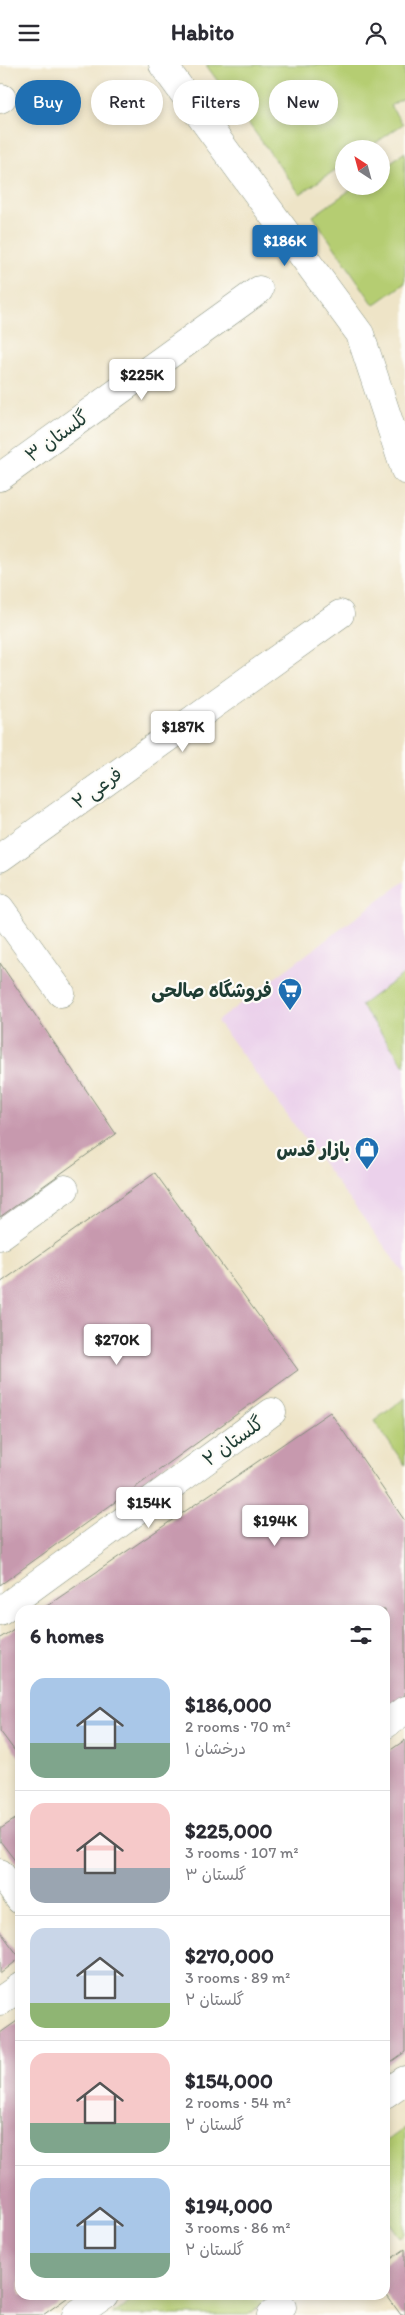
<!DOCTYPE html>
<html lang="en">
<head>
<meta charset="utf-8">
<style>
	body { margin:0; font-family:Itim,"Playpen Sans Arabic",sans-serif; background:#f7f7f7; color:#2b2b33; height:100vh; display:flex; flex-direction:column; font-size:19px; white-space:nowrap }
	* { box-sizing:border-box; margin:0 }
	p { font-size:16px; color:#7c7c81 }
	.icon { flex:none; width:28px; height:28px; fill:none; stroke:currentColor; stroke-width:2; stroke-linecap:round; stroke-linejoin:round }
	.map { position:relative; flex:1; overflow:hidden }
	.side { position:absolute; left:15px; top:1540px; width:375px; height:695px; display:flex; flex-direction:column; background:#fff; border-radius:15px; box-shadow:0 2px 8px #0003 }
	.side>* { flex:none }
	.banner { position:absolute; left:15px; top:15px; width:375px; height:45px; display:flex; gap:10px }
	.needle { width:32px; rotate:324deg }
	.controls { position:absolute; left:335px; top:75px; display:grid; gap:10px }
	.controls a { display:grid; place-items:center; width:55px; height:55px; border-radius:50%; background:#fff; box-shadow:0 2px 8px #0003; font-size:25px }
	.price { position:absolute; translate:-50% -42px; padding:0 11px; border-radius:5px; background:#fff; color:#222; font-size:16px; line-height:32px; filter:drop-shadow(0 1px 2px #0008) }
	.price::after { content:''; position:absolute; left:50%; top:30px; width:15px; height:11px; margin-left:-8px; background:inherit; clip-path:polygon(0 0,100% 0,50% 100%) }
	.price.on { background:#1f6fb2; color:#fff }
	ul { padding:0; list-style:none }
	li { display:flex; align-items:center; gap:15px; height:125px; padding:0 15px }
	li+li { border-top:1px solid #e1e1e2 }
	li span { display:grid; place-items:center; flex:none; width:140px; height:100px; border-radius:15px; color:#555 }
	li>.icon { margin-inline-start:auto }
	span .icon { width:60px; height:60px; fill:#fffc; stroke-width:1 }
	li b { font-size:21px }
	h2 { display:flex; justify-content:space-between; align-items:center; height:60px; padding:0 15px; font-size:21px }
	.tag { padding:0 18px; border-radius:22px; background:#fff; box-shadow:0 2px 8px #0003; font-size:18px; line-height:45px }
	.tag.on { background:#1f6fb2; color:#fff }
	header { display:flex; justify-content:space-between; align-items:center; height:65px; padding:0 15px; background:#fff; font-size:22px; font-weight:700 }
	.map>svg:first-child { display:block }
	.built { fill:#ebd1eb }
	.green { fill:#b5cd72; stroke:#6a8553 }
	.building { fill:#c799ae }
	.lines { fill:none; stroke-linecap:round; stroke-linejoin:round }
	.street-casing { stroke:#86907e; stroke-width:29 }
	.street { stroke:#fff; stroke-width:28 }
	.labels { text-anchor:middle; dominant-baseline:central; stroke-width:4.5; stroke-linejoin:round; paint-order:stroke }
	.street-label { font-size:19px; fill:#1f3d34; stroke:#fdfcf7 }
	.poi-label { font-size:19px; font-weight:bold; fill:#1f3d34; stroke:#fdfcf7; text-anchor:end }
</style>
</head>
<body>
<header><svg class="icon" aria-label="menu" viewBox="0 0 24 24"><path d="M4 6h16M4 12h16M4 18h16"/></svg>Habito<svg class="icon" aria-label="person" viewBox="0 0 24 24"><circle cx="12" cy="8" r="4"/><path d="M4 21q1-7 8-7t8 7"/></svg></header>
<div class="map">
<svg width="405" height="2250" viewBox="0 0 405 2250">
	<rect width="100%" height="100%" fill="#fdfcf7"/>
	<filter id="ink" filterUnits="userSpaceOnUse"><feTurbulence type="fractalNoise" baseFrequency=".02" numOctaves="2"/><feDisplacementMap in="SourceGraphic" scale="10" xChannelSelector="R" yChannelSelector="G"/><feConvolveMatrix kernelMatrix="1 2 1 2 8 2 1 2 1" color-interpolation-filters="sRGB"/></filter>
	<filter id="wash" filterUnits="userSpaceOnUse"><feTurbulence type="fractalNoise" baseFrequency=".0096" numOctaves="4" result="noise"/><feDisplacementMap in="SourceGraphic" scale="20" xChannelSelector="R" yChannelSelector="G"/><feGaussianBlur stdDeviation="1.12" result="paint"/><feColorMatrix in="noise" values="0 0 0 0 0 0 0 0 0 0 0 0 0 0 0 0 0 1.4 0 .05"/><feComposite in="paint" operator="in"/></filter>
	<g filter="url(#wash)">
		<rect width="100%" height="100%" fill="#eee4c7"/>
		<path class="built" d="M405,816V908L361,940L405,1001V1209L217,956Z"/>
		<path class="green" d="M206,0H405V32L390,41L403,59L367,84H344V99L300,129Z
			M405,87V218L374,240L313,151L356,121H381V104Z
			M405,908V1001L361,940Z
			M405,1333V1400L374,1356Z
			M405,2063V2169L400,2172L385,2152V2077Z
			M140,2230H276L248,2250H112Z"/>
		<g id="blocks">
			<path class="building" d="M0,898L116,1069L0,1152Z
				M155,1108L298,1305L0,1520V1218Z
				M330,1347L405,1456V1630L385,1644V1545H41Z
				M20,1560V1693L0,1666V1573Z
				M405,1675V1987L385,2001V1689Z
				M20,1751V1802L0,1776V1764Z
				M0,1866L20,1893L0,1909Z
				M20,1954V2230H71L43,2250H0V1968Z
				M405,2184V2250H401L385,2228V2198Z"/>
		</g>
	</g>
	<g filter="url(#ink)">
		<use href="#blocks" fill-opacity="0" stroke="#86907e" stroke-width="1"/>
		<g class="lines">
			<defs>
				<path id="street" d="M163,0L360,269L405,405
					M0,34L2,33
					M0,412L259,225
					M0,793L340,549
					M0,843L61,928
					M0,1171L65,1124
					M0,1546L272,1347
					M385,1660L405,1645
					M0,1808L20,1835
					M0,1936L20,1922
					M385,2029L405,2015
					M76,2250L104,2230
					M271,2250L282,2242"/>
			</defs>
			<use href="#street" class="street-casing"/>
			<use href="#street" class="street"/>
		</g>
	</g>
	<defs>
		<symbol id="supermarket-pin" viewBox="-11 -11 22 30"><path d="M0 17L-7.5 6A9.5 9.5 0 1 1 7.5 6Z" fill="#1f6fb2" stroke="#fdfcf7"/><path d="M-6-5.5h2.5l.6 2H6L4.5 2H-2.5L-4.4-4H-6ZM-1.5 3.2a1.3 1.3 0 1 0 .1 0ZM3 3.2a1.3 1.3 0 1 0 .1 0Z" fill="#fff"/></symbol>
		<symbol id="shop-pin" viewBox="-11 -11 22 30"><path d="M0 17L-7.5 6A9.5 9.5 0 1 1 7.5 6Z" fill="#1f6fb2" stroke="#fdfcf7"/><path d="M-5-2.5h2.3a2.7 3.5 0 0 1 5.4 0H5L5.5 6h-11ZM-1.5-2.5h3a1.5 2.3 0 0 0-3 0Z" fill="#fff"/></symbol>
	</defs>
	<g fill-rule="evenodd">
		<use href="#supermarket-pin" x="276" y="911" width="28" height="38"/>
		<use href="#shop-pin" x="353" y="1070" width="28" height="38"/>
	</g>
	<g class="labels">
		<g class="street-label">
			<text transform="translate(57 371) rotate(-36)">گلستان ۳</text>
			<text transform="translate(97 723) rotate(-36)">فرعی ۲</text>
			<text transform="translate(233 1376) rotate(-36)">گلستان ۲</text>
		</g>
		<g class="poi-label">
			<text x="272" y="925">فروشگاه صالحی</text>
			<text x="350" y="1084">بازار قدس</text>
		</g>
	</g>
</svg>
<div class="controls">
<a><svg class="needle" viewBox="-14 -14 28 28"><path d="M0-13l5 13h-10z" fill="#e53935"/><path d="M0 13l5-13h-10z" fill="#7c7c81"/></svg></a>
</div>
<b class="price on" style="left:285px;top:202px">$186K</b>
<b class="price" style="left:142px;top:336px">$225K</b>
<b class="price" style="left:183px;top:688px">$187K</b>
<b class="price" style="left:117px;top:1301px">$270K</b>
<b class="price" style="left:149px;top:1464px">$154K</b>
<b class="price" style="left:275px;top:1482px">$194K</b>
<div class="banner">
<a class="tag on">Buy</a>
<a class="tag">Rent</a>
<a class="tag">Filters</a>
<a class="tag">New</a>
</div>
<section class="side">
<h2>6 homes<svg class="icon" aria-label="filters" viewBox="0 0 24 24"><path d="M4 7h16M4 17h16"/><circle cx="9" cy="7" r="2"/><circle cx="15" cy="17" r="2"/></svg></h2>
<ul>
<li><span style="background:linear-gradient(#a9c7e8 65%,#7fa58c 0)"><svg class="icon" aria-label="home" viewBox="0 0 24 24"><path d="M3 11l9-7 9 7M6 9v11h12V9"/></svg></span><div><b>$186,000</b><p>2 rooms · 70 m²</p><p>درخشان ۱</p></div></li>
<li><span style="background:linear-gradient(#f6c9c9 65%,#9aa5b1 0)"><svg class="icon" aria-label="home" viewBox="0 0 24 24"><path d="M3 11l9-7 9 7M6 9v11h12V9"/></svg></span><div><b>$225,000</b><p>3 rooms · 107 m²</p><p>گلستان ۳</p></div></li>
<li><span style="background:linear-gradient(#c9d6e8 75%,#8fb573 0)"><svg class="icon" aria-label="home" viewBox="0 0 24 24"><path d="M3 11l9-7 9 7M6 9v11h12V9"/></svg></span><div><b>$270,000</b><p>3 rooms · 89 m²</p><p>گلستان ۲</p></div></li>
<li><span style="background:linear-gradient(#f6c9c9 70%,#7fa58c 0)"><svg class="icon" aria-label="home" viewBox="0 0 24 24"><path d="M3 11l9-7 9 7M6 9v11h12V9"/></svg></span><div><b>$154,000</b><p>2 rooms · 54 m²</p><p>گلستان ۲</p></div></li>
<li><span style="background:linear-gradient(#a9c7e8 75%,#7fa58c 0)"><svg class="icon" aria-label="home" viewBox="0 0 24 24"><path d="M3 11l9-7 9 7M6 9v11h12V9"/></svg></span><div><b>$194,000</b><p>3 rooms · 86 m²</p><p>گلستان ۲</p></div></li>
</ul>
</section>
</div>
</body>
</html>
